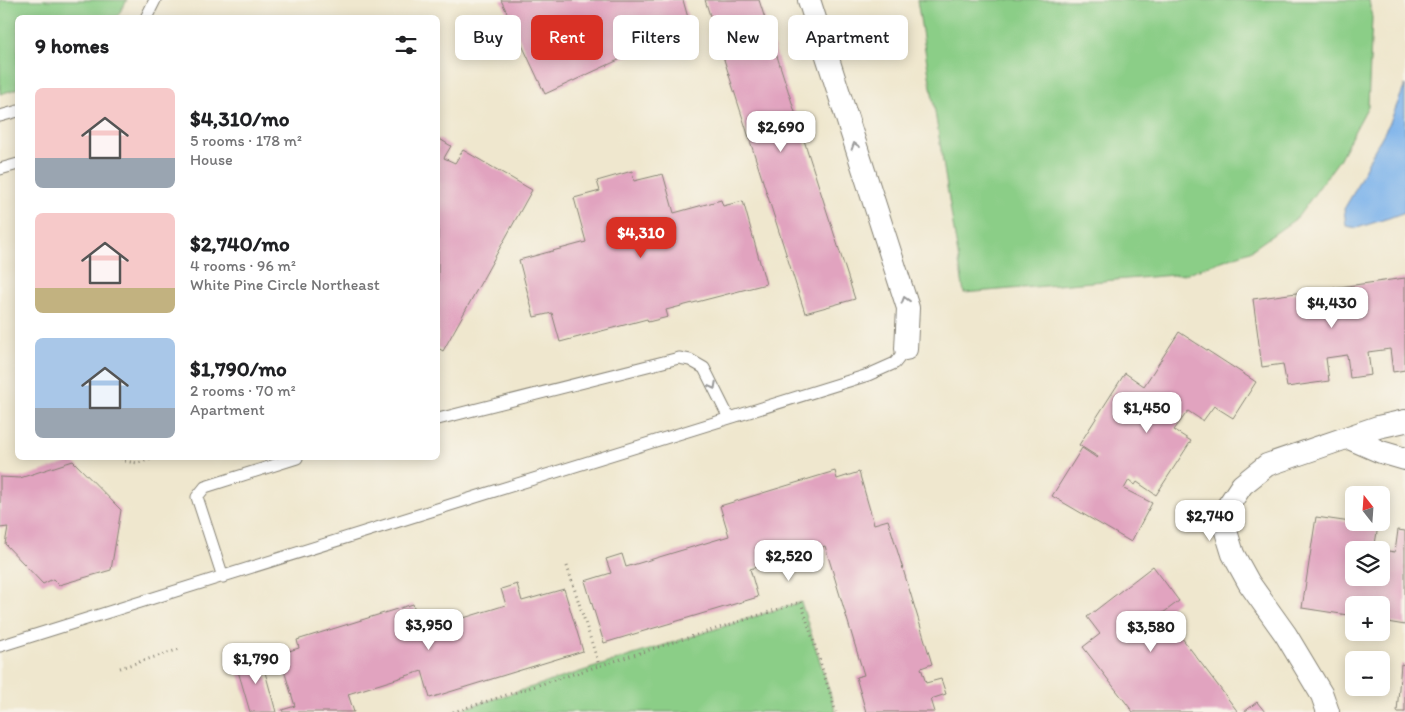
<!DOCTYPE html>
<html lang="en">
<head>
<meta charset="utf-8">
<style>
	body { margin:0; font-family:Itim,sans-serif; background:#f6f6f6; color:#202124; height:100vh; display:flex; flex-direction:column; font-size:19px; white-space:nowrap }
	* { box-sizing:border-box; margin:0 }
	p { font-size:16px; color:#757577 }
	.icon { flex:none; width:28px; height:28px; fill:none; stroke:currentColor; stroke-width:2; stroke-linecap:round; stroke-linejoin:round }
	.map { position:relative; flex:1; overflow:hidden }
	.side { position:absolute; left:15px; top:15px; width:425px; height:445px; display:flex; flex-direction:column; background:#fff; border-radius:8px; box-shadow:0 2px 12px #0003 }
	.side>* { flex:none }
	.hud { position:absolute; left:455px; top:15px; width:475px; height:45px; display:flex; gap:10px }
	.needle { width:32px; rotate:343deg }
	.tools { position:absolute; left:1345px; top:486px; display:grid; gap:10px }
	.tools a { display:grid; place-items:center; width:45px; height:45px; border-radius:8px; background:#fff; box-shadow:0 2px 12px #0003; font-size:25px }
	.price { position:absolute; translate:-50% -42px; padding:0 11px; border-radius:10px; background:#fff; color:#222; font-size:16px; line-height:32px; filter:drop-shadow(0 1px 2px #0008) }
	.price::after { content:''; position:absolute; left:50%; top:30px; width:15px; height:11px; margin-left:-8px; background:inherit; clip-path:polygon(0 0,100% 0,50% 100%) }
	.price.current { background:#d93025; color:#fff }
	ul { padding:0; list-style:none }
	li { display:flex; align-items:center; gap:15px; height:125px; padding:0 20px }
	li span { display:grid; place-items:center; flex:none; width:140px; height:100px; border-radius:8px; color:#555 }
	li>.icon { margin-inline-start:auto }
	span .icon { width:60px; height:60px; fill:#fffc; stroke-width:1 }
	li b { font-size:21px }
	h2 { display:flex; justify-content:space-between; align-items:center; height:60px; padding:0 20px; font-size:21px }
	.tag { padding:0 18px; border-radius:8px; background:#fff; box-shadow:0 2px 12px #0003; font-size:18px; line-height:45px }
	.tag.current { background:#d93025; color:#fff }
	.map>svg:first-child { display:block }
	.green { fill:#8bce87; stroke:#547552 }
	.water { fill:#7db3eb; stroke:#4c6884 }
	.building { fill:#e1a3bf }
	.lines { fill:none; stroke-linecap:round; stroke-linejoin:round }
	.lane-casing { stroke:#868275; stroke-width:13 }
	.street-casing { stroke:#868275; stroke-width:24 }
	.path { stroke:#868275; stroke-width:3; stroke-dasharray:1 4; stroke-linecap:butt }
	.lane { stroke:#fff; stroke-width:11 }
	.street { stroke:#fff; stroke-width:22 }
	.oneway { stroke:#999 }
</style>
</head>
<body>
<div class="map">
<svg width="1405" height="712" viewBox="0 0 1405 712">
	<rect width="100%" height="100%" fill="#f7f3e8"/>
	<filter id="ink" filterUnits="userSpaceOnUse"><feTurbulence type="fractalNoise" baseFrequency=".02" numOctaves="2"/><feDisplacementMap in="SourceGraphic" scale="10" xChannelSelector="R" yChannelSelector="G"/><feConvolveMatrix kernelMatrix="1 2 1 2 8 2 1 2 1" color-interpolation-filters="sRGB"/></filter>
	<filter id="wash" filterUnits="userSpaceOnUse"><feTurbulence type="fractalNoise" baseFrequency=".0096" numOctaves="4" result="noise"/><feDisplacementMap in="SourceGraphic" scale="20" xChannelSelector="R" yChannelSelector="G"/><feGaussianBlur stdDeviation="1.12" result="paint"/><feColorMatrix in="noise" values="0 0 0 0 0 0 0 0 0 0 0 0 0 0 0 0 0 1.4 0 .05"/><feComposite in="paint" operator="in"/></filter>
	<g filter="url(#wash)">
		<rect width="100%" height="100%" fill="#efe7ce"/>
		<path class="green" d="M0,0H127L117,17L18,18L17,89L0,94Z
			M917,0H1369L1372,18L1368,106L1339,160L1297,218L1250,251L1185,274L964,293Z
			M801,602L836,712H453Z"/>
		<path class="water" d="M1405,85V212L1389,218L1357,228L1346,226L1344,209L1354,192L1370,158L1390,122Z"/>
		<g id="blocks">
			<path class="building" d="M501,0H683L694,39L625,57L545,94Z
				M705,0H759L855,299L805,313Z
				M438,138L451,146L444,158L455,163L463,150L532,190L443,351L438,348Z
				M632,171L634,181L663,174L674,213L721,200L723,206L743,201L766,284L666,310L668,317L648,322L647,319L560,342L552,313L534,317L519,260L586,242L574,198L600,191L597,181Z
				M1405,278V370L1393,372L1390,349L1368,352L1371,375L1350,378L1347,355L1326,358L1329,381L1287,387L1283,364L1262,367L1253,299Z
				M1179,332L1256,382L1233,418L1214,406L1203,421L1188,411L1174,430L1191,441L1156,495L1137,482L1135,485L1129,480L1124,489L1152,503L1131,542L1052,496L1082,448L1097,458L1098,457L1079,445L1125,373L1144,386Z
				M73,461L121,510L111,570L59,585L53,579L43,584L5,544L8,527L0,528V477L20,478Z
				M835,471L837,479L859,472L874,524L888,520L932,664L921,668L926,683L941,679L946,694L931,699L935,712H866L856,677L864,675L825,546L750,569L758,597L604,643L585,581L611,573L606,559L622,554L626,567L729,536L720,506Z
				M1316,517L1378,526L1374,550H1354V578H1381V550L1395,552L1398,530L1405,531V625L1381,621V605H1354V616L1302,608Z
				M1153,566L1179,601L1163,613L1238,712H1133L1083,647L1100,634L1087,617Z
				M517,584L522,601L564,589L583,651L430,698L422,671L348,694L354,712H283L282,710L295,706L279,654L299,648L297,640L413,604L421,631L506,605L501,589Z
				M260,654L271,694L276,712H250L241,681L235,662Z
				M1401,664L1405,665V712H1397Z
				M1257,702L1265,712H1244Z"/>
		</g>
	</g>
	<g filter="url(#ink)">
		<use href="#blocks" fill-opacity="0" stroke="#868275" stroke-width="1"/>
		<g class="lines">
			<defs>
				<path id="lane" d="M146,18L155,0
					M0,116L18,111
					M0,169L18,164
					M438,419L679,358L690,360L704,368L729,418
					M223,577L197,497L205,487L297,458
					M0,646C290,556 578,464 868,375L895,363L906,349"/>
				<path id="street" d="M809,0L908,308L906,349
					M1349,438L1381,452L1405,459
					M1328,712L1322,695L1286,635L1249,583L1233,554L1225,528L1228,506L1242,485L1267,465L1378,427L1405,421"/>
			</defs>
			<use href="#lane" class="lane-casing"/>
			<use href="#street" class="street-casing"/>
			<path class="path" d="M122,458L123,461L138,463L155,458
				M567,566L599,665
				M120,668L180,649
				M453,712L801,602L836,712"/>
			<use href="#lane" class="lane"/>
			<use href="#street" class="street"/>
		</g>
		<defs><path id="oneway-chevron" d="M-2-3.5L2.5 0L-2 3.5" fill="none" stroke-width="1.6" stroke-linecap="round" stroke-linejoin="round" transform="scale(1.25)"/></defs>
		<g class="oneway">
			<use href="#oneway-chevron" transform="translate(855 146) rotate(-108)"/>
			<use href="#oneway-chevron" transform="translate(905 300) rotate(-107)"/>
			<use href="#oneway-chevron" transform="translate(713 386) rotate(62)"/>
		</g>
	</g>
</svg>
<div class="tools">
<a><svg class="needle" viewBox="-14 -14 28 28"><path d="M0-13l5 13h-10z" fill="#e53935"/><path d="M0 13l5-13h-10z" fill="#757577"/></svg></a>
<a><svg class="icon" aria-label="layers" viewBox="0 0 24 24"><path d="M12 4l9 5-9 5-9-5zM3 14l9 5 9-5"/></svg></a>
<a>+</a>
<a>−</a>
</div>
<b class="price" style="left:781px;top:153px">$2,690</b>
<b class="price current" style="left:641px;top:259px">$4,310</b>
<b class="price" style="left:1332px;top:329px">$4,430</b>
<b class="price" style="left:1147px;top:434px">$1,450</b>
<b class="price" style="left:1210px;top:542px">$2,740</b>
<b class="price" style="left:789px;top:582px">$2,520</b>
<b class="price" style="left:429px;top:651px">$3,950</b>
<b class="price" style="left:1151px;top:653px">$3,580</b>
<b class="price" style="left:256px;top:685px">$1,790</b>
<div class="hud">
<a class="tag">Buy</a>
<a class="tag current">Rent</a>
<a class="tag">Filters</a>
<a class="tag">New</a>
<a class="tag">Apartment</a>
</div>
<section class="side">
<h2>9 homes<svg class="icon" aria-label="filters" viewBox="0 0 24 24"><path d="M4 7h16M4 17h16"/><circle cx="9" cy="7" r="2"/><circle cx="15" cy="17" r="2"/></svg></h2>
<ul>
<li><span style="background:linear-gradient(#f6c9c9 70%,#9aa5b1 0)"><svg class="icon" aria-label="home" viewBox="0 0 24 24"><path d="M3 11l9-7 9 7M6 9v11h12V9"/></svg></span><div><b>$4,310/mo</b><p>5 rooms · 178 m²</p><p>House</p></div></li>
<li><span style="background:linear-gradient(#f6c9c9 75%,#c2b280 0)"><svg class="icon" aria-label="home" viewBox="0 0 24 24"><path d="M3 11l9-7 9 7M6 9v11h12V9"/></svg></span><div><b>$2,740/mo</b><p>4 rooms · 96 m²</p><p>White Pine Circle Northeast</p></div></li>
<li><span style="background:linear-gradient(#a9c7e8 70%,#9aa5b1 0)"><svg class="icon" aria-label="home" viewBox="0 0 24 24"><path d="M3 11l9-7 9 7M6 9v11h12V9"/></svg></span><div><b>$1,790/mo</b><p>2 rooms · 70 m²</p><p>Apartment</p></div></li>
</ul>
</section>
</div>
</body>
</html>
